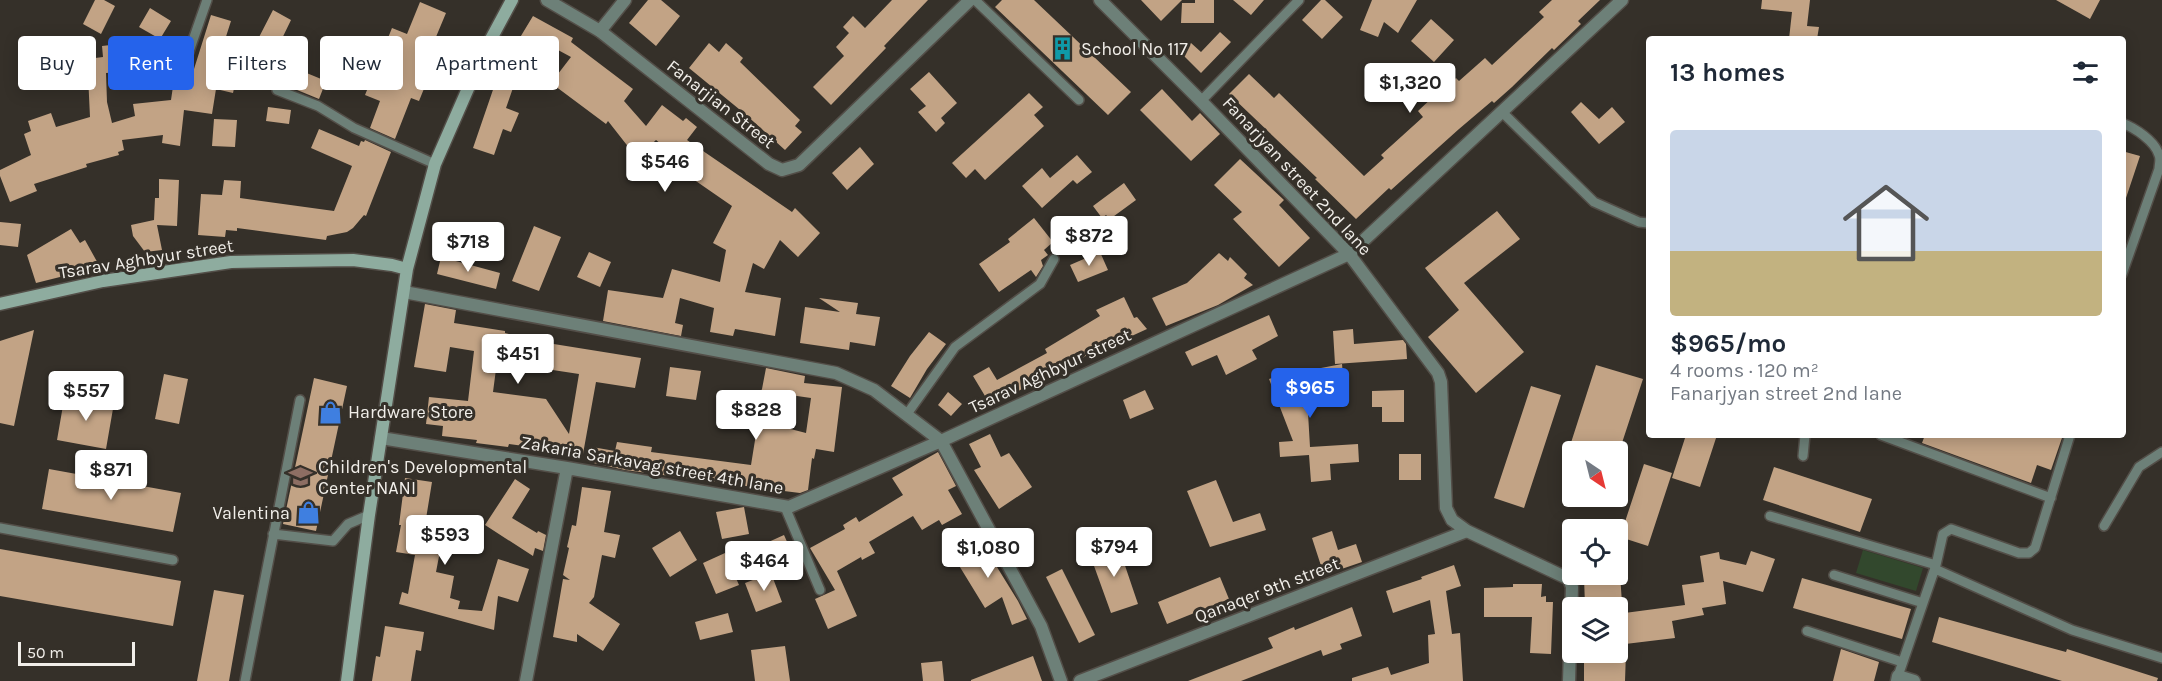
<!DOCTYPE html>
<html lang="en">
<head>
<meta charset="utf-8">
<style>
	body { margin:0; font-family:Karla,sans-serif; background:#f6f6f7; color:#1f2937; height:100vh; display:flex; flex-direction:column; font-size:22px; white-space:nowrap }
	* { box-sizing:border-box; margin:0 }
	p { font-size:20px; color:#747a83 }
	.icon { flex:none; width:33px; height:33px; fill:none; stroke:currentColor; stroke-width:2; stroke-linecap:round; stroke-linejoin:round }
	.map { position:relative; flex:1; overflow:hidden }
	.side { position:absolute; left:1646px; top:36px; width:480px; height:402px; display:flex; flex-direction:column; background:#fff; border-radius:6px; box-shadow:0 3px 15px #0003 }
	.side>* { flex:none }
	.banner { position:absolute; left:18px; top:36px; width:570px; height:54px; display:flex; gap:12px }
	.needle { width:39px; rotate:145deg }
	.buttons { position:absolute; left:1562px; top:441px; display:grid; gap:12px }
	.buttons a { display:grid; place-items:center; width:66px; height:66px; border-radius:6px; background:#fff; box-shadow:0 3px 15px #0003; font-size:30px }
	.scale { position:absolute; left:18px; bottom:15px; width:117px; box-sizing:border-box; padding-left:6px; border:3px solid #f1eee9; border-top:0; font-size:16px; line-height:21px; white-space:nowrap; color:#f1eee9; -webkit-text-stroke:4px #353029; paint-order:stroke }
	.price { position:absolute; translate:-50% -51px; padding:0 14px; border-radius:6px; background:#fff; color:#222; font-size:20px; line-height:39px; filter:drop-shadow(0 2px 3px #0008) }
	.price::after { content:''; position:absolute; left:50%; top:36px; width:18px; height:14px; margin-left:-9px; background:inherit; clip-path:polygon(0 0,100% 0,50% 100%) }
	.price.selected { background:#2563eb; color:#fff }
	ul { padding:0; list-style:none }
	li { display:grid; align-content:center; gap:12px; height:318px; padding:0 24px }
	li span { display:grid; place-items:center; height:186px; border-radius:6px; color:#555 }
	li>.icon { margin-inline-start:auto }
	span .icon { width:108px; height:108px; fill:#fffc; stroke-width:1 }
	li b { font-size:26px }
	h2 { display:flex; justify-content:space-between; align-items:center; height:72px; padding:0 24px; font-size:26px }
	.pill { padding:0 21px; border-radius:6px; background:#fff; box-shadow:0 3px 15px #0003; font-size:21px; line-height:54px }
	.pill.selected { background:#2563eb; color:#fff }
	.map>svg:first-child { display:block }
	.green { fill:#32482d }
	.building { fill:#c2a385; fill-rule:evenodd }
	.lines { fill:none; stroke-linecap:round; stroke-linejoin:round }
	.service-casing { stroke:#534e48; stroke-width:12 }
	.minor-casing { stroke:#534e48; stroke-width:15 }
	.tertiary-casing { stroke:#534e48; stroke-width:15 }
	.secondary-casing { stroke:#534e48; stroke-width:15 }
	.service { stroke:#6d8078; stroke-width:9 }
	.minor { stroke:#6d8078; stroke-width:12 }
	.tertiary { stroke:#6d8078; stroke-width:12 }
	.secondary { stroke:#8eac9f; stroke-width:12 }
	.labels { text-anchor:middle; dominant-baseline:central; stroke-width:6; stroke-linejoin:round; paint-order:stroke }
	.poi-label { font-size:18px; fill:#f1eee9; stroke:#353029; text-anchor:start }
	.street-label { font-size:18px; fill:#f1eee9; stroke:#353029 }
</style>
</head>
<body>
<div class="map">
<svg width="2162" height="681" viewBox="0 0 2162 681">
	<rect width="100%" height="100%" fill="#353029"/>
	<path class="green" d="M1863,550L1923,568L1916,591L1856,573Z"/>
	<path class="building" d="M95,0H104L115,6L101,34L83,24Z
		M648,0H661L680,16L656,46L629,23Z
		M892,0H928L884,46L886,48L831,105L813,87L844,56L836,47L849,33L843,27L853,16L865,28Z
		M1002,0H1034L1131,92L1108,115L995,7Z
		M1141,0H1182L1161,21Z
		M1195,0H1214V23H1181L1182,3H1195Z
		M1233,0H1264L1251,15Z
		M1321,0H1325L1343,17L1322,39L1302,20Z
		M1372,0H1417L1398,33L1384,22L1378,37L1360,30Z
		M1552,0H1600L1578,21L1581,24L1554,50L1552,48L1512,87L1494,103L1492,101L1459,129L1391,190L1389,188L1356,219L1315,179L1317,178L1229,94L1249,74L1274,98L1279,93L1364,176L1384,158L1381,155L1423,117L1418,111L1434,96L1431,92L1447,77L1452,82L1456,78L1459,81L1485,58L1492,65L1544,17L1539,12Z
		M1762,0H1810L1807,26L1819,27L1817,39H1789L1792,12L1761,9Z
		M2056,0H2100L2090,19Z
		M420,2L446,13L428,56L436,59L419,101L411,98L395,139L370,128L380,101L365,95L392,28L407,34Z
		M150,8L171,21L160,39L139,27Z
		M273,10L291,20L275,53L256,43Z
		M211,15L231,21L214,74L236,79L233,93L216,89L212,114L184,110L180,146L162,143L163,135L122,140L124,150L118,152L119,155L86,164L87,167L34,184L37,191L10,202L0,176V170L31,155L24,134L31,131L28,121L51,113L56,127L90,117L88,75L81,76L80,60L103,57L102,46L119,44L121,58L134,57L138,60L140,67L133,71L106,73L107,102L112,123L135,116L133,104L171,100L176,66L183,69H194Z
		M533,16L573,38L571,42L633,89L624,101L646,126L662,105L683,121L686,118L697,127L687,140L792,212L795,208L820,233L798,257L780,240L764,269L753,263L745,292L781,298L775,336L735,329L733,336L710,332L714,308L680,298L675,323L683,325L681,336L603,321L608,290L663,298L672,269L720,282L726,250L713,243L732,206L677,168L682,161L656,140L637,158L608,121L606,124L551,83L571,57L545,43L520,88L514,85L506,108L519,113L511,132L503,129L494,155L473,148L496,81L498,82L510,54Z
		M1431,19L1454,40L1434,62L1411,41Z
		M1220,32L1231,42L1201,73L1181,53L1191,43L1201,52Z
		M709,43L719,52L726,43L743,58L740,62L800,120L795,126L802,132L785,150L745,114L689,68Z
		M292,67L326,81L319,99L285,85Z
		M929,72L957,103L941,118L945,123L936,132L918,112L926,106L910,89Z
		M1162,89L1192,121L1200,113L1220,134L1191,161L1140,110Z
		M1029,93L1043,107L1034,115L1044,126L985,180L975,169L966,178L952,163Z
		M1581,102L1599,119L1612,107L1625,122L1599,144L1571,112Z
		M268,107L291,110L289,124L266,121Z
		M214,119L237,120L235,147L212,146Z
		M319,129L359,146L361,141L364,142L365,140L391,152L366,216L364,215L353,228L347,232L327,236L326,240L237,228V231L226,230L225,237L198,235L201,194L222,195L224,180L241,181L240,198L334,211L352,166L311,148Z
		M860,147L874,164L847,190L832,173Z
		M2122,151L2140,156L2125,201H2122Z
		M1077,155L1092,172L1077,184L1073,180L1042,208L1022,186L1042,168L1050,178Z
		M1240,159L1284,200L1279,205L1310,238L1279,267L1233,219L1242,212L1214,185Z
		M159,179L179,180L177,226L157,225L162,250L145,252L133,236L131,225L154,220L155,198H159Z
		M1124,183L1136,200L1110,219L1106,215L1102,218L1093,206Z
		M1497,211L1520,239L1464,283L1524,352L1476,393L1428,337L1459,310L1425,268Z
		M1034,218L1053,242L1044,250L1048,255L1041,260L1043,266L1036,277L1031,270L999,292L979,264L1010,242L1008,239Z
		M0,222L21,224L18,247L0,245Z
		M534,226L561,237L539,291L512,281Z
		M71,229L80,243L85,240L100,267L36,283L27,255Z
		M589,252L611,262L600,287L577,277Z
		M1100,252L1108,270L1078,282L1070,265Z
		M1219,253L1228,261L1230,257L1247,274L1244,278L1253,285L1218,305L1166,326L1152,298L1187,283Z
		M441,257L500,273L496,289L437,274Z
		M1124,297L1134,318L1137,317L1147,329L1112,345L1110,342L1058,372L1057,370L991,406L973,376L989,367L997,380L1047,353L1045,349L1100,316L1096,310Z
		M819,298L858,303L856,314L880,317L875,346L850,342L849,350L800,343L805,307L840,312Z
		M425,304L456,310L454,323L505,331V333L535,341L641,358L635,388L596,382L583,454L509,444L508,447L476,443L477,440L442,436L443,426L426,424L429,397L468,401L474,351L450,347L446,372L414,367ZM502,353L534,360L533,367L579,374L569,434L546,399L493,392L498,354L501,355Z
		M1269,315L1278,336L1252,350L1257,359L1226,375L1217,355L1192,366L1185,352Z
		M1353,329L1354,344L1403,340L1406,344L1407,359L1335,364L1333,331Z
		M34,330L14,426L0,423V341Z
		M929,332L946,344L927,369L910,398L891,386L910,356Z
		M1342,364L1344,387L1307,392L1313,411L1308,413L1310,447L1358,444L1359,462L1330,464L1331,480L1311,482L1309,455L1280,457L1279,442L1293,441L1269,379L1299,370L1300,372Z
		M1596,365L1643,379L1619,452H1568Z
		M670,367L701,371L696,400L666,396Z
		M766,368L805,376L804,383L842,387L834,452L816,449L814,459L812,458L808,490L800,493L761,488L625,470L589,462L592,447L615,451L617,442L652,447L651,452L751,465L761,403L756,402L762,389ZM776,393L811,398L806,433L771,424Z
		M164,374L188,379L179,424L155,419Z
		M314,378L347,386L316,531L283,524Z
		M1531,386L1561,395L1524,508L1494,498Z
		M1145,390L1154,409L1130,419L1123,400Z
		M1404,390V422H1382V407H1372V391Z
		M948,392L962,404L951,416L938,405Z
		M65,394L114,403L106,449L57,440Z
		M990,434L1001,457L1009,453L1032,487L999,509L974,470L981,467L969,444Z
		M1686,435H1717L1700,487L1672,478Z
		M1925,435H2063L2051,470L2037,465L2031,483L1922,443Z
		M938,452L956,486L948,490L962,514L942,525L939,520L922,530L913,516L869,542L875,553L862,560L861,557L837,571L857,616L828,629L815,599L835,590L810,548L845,529L843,525L856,517L859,522L903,495L892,478Z
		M1399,454H1421V480H1399Z
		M1644,464L1672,473L1648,546L1620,537Z
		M1774,467L1872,499L1860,532L1763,500Z
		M49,469L181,493L173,532L42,509Z
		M405,478L432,482L424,531L455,536L452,548L441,546L436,572L454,576L450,598L460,601L458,609L482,611L498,559L529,569L518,602L498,596L494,630L399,604L402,592L408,594L415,555L396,552L401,525H399Z
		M515,479L530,489L512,518L537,533L538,531L546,535L543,551L535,548L533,556L485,525Z
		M1216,480L1233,522L1260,513L1266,530L1210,547L1187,491Z
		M582,487L611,491L604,532L620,535L615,558L602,555L594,597L589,603L620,624L603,651L577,634V642L553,637L563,579L570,580L563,575L569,548L567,547L572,525L576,526Z
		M744,507L749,534L722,539L716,512Z
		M680,531L697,560L670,577L652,548Z
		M1332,531L1338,550L1356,544L1362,562L1324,575L1312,538Z
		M784,535L797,564L776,573L764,544Z
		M979,538L1018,601L1027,619L1012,625L1002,597L985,608L952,554Z
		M1117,542L1138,604L1111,613L1089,552Z
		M0,549L181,581L173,626L0,596Z
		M1751,551L1775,559L1763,592L1723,581L1726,604L1702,608L1704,615L1672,621L1675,638L1617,645V614L1685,605L1682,585L1704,582L1700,556L1719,552L1720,559L1746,565Z
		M725,553L739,585L716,594L703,563Z
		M1454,565L1461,586L1446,591L1452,634L1460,633L1463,681H1352V678L1388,667L1391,675L1429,663L1428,635L1435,634L1430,600L1393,613L1386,591L1422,579L1421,577Z
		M1062,569L1095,635L1079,643L1046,577Z
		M771,573L782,602L756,612L745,583Z
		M1620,574L1622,603L1585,606L1584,577Z
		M1220,577L1229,599L1167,624L1158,602Z
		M1802,578L1911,609L1902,639L1793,608Z
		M1513,584H1542L1541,597L1546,596V602H1553L1551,654L1530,653L1532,617H1484V588L1513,587Z
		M214,590L244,595L229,681H197Z
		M1352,607L1362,636L1340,644L1342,649L1323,656L1321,650L1241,681H1188L1273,648L1268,638L1294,627L1295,630Z
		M728,613L733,632L700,640L695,622Z
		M1939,617L2066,652L2067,649L2158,678L2157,681H2062L1932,642Z
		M385,626L424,632L421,651L416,650L411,681H372L376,656L380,657Z
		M785,646L790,681H755L751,650Z
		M1841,649L1879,662L1874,681H1833Z
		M1584,652H1626L1625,681H1584Z
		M1033,656L1042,681H971V680Z
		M942,661L944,681H923L921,663Z"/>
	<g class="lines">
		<defs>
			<path id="service" d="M975,0L1079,100
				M185,63L207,0
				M277,90L318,106L354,128L435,164
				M1201,101L1299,0
				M1503,113L1594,202L1639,222L1648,223
				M2122,123C2135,128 2155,141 2159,155C2161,159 2159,165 2159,169L2122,274
				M907,414L955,347L1040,284L1054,259
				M1881,435L2051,498
				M1803,456L1805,435
				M785,507L820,590
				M1770,516L1936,565
				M2104,526L2139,467L2162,452
				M0,528L173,560
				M273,534L333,541L348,524L369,515
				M1935,569L2072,630L2162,658
				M1834,575L1923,603
				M1807,631L1902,662
				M1898,676L1936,565L1943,534L1951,529L2019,553H2029L2035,548L2070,435
				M245,681L300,400"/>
			<path id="minor" d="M600,31L625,0
				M1349,254L1438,373L1441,382L1446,508L1452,520L1467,531L1569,579L1572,587L1569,681
				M381,438L567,468L789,507L941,441L1041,626L1061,681
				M526,681L567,468
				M1080,681L1467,531
				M1897,681L1898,676L1914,681"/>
			<path id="tertiary" d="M547,0L600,31L769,164L782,170L799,165L970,0
				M1100,0L1201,101L1349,254
				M404,292L836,373L874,390L941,441L1349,254L1622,0"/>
			<path id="secondary" d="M0,304L103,281L231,262L353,260L392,265L407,269
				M347,681L369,515L407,269L435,164L484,52L512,0"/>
		</defs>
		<use href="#service" class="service-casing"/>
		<use href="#minor" class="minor-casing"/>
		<use href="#tertiary" class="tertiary-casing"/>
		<use href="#secondary" class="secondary-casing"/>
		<use href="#service" class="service"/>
		<use href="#minor" class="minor"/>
		<use href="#tertiary" class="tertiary"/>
		<use href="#secondary" class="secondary"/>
	</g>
	<defs>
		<symbol id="building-bare" viewBox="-9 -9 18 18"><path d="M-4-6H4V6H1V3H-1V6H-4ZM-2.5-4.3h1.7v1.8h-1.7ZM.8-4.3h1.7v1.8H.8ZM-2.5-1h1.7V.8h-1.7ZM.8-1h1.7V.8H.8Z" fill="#0f9aa8" stroke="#353029" stroke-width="2.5" paint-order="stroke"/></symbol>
		<symbol id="shop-bare" viewBox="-9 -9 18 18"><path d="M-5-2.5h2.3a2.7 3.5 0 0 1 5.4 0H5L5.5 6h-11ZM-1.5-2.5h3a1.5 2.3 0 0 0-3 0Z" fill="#3f7fe0" stroke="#353029" stroke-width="2.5" paint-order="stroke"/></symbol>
		<symbol id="school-bare" viewBox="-9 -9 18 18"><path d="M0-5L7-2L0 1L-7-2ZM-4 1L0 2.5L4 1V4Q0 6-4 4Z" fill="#8d6e63" stroke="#353029" stroke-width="2.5" paint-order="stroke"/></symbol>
	</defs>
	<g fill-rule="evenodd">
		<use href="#building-bare" x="1046" y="32" width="33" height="33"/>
		<use href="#shop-bare" x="314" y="396" width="33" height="33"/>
		<use href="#school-bare" x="284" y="460" width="33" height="33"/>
		<use href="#shop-bare" x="292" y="496" width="33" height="33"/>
	</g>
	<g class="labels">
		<g class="poi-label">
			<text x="1081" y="49">School No 117</text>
			<text x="348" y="412">Hardware Store</text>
			<text x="318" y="467">Children's Developmental<tspan x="318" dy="21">Center NANI</tspan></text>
			<text x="290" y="513" text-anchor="end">Valentina</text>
		</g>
		<g class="street-label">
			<text transform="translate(721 104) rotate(38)">Fanarjian Street</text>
			<text transform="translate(1297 176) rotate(47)">Fanarjyan street 2nd lane</text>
			<text transform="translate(146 259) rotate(-9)">Tsarav Aghbyur street</text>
			<text transform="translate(1050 371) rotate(-25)">Tsarav Aghbyur street</text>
			<text transform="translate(652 465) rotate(10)">Zakaria Sarkavag street 4th lane</text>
			<text transform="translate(1267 590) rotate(-21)">Qanaqer 9th street</text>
		</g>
	</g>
</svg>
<div class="buttons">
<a><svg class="needle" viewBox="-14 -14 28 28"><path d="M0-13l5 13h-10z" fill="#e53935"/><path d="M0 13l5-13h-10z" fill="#747a83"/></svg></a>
<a><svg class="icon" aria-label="locate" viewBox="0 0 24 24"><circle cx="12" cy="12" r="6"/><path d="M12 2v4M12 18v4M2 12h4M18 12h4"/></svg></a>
<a><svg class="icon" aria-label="layers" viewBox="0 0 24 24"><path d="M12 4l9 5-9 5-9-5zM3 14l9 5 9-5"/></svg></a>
</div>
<div class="scale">50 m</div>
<b class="price" style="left:1410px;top:114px">$1,320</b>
<b class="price" style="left:665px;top:193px">$546</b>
<b class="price" style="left:1089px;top:267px">$872</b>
<b class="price" style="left:468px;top:273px">$718</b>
<b class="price" style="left:518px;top:385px">$451</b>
<b class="price selected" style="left:1310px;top:419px">$965</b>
<b class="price" style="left:86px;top:422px">$557</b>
<b class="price" style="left:756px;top:441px">$828</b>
<b class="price" style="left:111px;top:501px">$871</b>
<b class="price" style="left:445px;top:566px">$593</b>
<b class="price" style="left:1114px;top:578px">$794</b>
<b class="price" style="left:988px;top:579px">$1,080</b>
<b class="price" style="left:764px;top:592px">$464</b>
<div class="banner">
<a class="pill">Buy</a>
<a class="pill selected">Rent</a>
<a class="pill">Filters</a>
<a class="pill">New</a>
<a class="pill">Apartment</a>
</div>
<section class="side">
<h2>13 homes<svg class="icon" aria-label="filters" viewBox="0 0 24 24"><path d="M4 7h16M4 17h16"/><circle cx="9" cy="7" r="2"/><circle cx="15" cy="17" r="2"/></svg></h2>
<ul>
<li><span style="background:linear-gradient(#c9d6e8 65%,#c2b280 0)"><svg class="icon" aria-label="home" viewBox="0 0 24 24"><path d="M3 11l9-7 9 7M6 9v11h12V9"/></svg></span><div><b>$965/mo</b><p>4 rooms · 120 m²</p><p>Fanarjyan street 2nd lane</p></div></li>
</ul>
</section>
</div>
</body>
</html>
